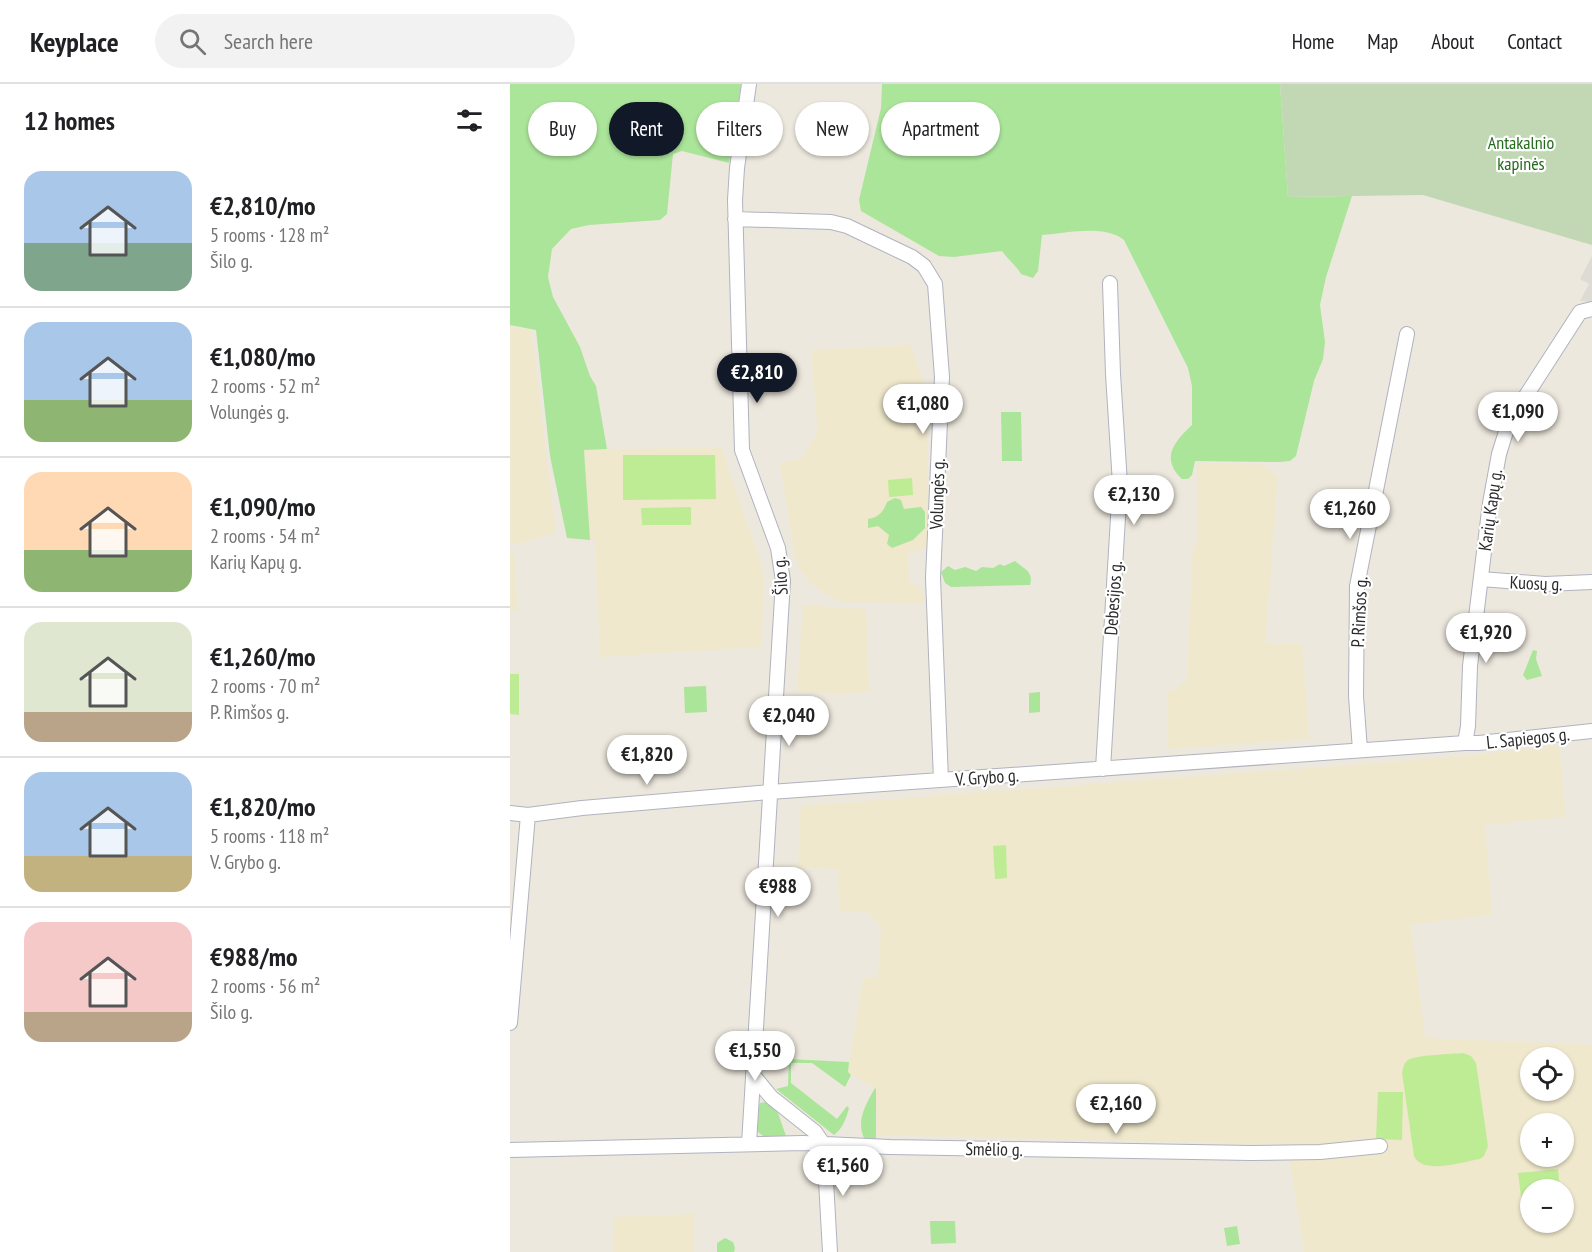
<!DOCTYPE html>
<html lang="en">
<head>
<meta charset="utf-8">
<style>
	body { margin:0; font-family:"PT Sans Narrow",sans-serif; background:#f2f2f2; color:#202124; height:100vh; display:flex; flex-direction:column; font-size:22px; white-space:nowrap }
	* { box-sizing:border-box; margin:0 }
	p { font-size:20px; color:#757577 }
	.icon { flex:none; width:33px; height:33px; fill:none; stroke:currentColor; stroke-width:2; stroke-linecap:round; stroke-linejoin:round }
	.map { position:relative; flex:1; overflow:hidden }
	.details { display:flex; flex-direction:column; background:#fff; width:510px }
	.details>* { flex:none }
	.top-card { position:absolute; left:18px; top:18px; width:570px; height:54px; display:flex; gap:12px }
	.fabs { position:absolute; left:1010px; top:963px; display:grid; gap:12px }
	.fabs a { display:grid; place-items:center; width:54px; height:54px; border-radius:50%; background:#fff; box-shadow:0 2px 4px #0004; font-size:30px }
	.price { position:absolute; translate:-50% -51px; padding:0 14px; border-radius:21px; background:#fff; color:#222; font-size:20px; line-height:39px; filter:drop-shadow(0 2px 3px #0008) }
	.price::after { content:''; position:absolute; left:50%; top:36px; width:18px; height:14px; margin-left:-9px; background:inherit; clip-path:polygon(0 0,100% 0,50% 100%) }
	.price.active { background:#111827; color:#fff }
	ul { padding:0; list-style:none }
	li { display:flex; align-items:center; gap:18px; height:150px; padding:0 24px }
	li+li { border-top:2px solid #e0e0e0 }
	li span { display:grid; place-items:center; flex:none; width:168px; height:120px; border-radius:18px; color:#555 }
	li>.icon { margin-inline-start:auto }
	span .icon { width:72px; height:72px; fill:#fffc; stroke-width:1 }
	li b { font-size:26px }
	h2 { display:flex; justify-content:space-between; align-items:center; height:72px; padding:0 24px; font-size:26px }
	.chip { padding:0 21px; border-radius:27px; background:#fff; box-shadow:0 2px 4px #0004; font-size:21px; line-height:54px }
	.chip.active { background:#111827; color:#fff }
	header { display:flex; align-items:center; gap:36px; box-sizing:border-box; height:84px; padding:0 30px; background:#fff; border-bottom:2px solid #e0e0e0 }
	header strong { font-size:28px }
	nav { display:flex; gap:33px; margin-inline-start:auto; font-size:21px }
	.search { width:420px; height:54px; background:#f2f2f2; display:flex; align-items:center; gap:15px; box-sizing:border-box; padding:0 21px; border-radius:33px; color:#757577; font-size:22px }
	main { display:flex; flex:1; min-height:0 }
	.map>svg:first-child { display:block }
	.education { fill:#efe8cc; fill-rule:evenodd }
	.green { fill:#abe599 }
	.cemetery { fill:#c2d8b4 }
	.pitch { fill:#beec94 }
	.plaza { fill:#dddbd4 }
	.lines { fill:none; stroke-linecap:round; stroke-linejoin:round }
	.minor-casing { stroke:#b1b2bf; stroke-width:16 }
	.minor { stroke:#fff; stroke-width:14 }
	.labels { text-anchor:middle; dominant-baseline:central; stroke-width:4.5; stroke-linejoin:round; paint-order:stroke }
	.park-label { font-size:18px; fill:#216b19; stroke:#fff }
	.street-label { font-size:18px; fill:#2b2b2b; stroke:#fff }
</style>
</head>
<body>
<header>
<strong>Keyplace</strong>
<div class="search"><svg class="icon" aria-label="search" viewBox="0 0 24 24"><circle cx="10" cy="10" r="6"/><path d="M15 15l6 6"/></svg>Search here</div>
<nav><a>Home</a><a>Map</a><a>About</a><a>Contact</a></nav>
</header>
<main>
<section class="details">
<h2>12 homes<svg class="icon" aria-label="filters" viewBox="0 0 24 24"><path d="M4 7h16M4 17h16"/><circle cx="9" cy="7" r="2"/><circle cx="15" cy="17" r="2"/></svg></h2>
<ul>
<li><span style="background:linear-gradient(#a9c7e8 60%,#7fa58c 0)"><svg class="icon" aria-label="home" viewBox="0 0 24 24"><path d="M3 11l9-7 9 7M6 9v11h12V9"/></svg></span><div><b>€2,810/mo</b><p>5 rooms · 128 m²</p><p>Šilo g.</p></div></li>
<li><span style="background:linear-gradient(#a9c7e8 65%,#8fb573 0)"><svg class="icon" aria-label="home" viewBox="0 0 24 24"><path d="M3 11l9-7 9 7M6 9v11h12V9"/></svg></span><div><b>€1,080/mo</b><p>2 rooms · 52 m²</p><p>Volungės g.</p></div></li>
<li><span style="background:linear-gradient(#ffd9b3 65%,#8fb573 0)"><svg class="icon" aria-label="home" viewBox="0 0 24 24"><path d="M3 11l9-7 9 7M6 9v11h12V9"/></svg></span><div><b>€1,090/mo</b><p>2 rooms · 54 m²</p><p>Karių Kapų g.</p></div></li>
<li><span style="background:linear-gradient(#dfe7d0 75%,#b9a48a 0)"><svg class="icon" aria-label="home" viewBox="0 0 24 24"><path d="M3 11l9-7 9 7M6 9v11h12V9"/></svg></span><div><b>€1,260/mo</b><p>2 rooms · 70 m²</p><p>P. Rimšos g.</p></div></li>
<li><span style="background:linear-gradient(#a9c7e8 70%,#c2b280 0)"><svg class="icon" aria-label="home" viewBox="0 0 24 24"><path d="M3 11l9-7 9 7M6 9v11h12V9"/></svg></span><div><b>€1,820/mo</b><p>5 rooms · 118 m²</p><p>V. Grybo g.</p></div></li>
<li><span style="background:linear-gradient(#f6c9c9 75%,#b9a48a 0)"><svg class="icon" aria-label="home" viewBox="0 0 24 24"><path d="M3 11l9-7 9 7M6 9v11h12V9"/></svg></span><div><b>€988/mo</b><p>2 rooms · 56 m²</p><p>Šilo g.</p></div></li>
</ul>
</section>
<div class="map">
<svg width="1082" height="1168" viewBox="0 0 1082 1168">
	<rect width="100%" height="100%" fill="#ede8dd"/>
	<path class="education" d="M0,243L21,246L46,448L12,459L0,460Z
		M401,261L417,307L418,421L417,462L409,467H398L399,497L414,507L415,519L331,518L321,514L301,498L290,485L285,471L270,380L292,374L308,347L301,266Z
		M211,363L252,482L254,501L251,563L90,573L85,456H80L74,366Z
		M687,379L754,381L768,394L755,560H792L799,655L657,665L658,607H663L677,595L683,462L687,461Z
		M4,467L8,528H0V468Z
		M293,521L356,525L359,608L329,610L287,607Z
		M1049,661L1056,733L975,741L982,831L901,840L915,954L1082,961V1168H794L777,1060L367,1051L366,1005L338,988L353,894H368L371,843L357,828L329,827L328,785L288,783L291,722L947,673ZM1020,974H1053V1006H1020ZM1020,1040H1053V1072H1020ZM1020,1106H1053V1138H1020Z
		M184,1130V1168H103V1133Z"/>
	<path class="green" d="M0,0H231L219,79L172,67L163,70L157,130L150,136L79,141L61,145L42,165L38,193L43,213L70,263L80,292L86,302L97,365L74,366L80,456L57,454L40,372L26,246L0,241Z
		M372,0H770L778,113L842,112L816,193L810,221L815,258L813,275L804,297L786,372L780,377L770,378L685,377L682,391L678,395H672C650,374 664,358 682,341V302L678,284L614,156C594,140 557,149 532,151L528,187L523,194L511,190C506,181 498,176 492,167L444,173L429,172L351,127L349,116L371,24Z
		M491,328H511L512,377H492Z
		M385,414L391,416L394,425L411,423L415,428V444L403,456L382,464L377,460L379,451L368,442L358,444V435C368,434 374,427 377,418Z
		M505,477C514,485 524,488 520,501L441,503L435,499L431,488L438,482L445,486L455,483L466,487L472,483L483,484L490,480L494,482Z
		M1023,566L1027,567L1026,575L1032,592L1017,596L1013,591Z
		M196,602L197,628L175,629L174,603Z
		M530,608V628L519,629V609Z
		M279,975L339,978L338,988L341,991L335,1003L302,979H281V999L327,1035L337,1022L339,1024C336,1035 333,1044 324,1051L266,1005L278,1002Z
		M365,1004L366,1005V1058L355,1056C345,1038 356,1020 365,1004Z
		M256,1018L268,1029L276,1052H253L247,1047L249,1022L250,1019Z
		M420,1137H445L446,1159L421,1160Z
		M727,1142L730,1160L717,1162L714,1144Z
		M215,1154L223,1158L225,1164L224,1168H207V1159Z"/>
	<path class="cemetery" d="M770,0H1082V161L913,111L778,113Z"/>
	<path class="pitch" d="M113,371H205L206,415L113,416Z
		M402,394L403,411L379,413L378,396Z
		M181,423V441H132L131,424Z
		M0,590H9V631L0,630Z
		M496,761L497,794L485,795L483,762Z
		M953,969L961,972L966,979L978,1062L974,1072L970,1075C953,1078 912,1091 904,1072L892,989C893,984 894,979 898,976C906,971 942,970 953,969Z
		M868,1008H893L892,1056L866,1055Z
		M1048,1085L1050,1105L1020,1106V1119L1012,1120L1008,1089Z"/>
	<path class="plaza" d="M1082,172V218L1070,217L1079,200L1070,195Z"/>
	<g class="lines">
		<defs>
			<path id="minor" d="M239,0L227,84L225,116L232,366L268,464L273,497L239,1060
				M225,135L321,138L337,142L402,173L414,182L425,200L432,293L423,494L431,696
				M971,495L1035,500L1082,498
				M955,659L958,642L960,582L980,419L989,370L999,338L1070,228L1082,225
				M850,666L846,612L847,502L897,250
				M593,685L610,400L603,290L600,199
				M0,729L18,731L72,724L260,708L955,659H969L1082,647
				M0,939L18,731
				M243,991L261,1013L305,1048L314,1061L320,1168
				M0,1066L293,1059L380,1063L741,1069L810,1068L870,1062"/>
		</defs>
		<use href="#minor" class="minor-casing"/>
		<use href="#minor" class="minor"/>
	</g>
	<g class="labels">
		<g class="park-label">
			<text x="1011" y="58">Antakalnio<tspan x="1011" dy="21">kapinės</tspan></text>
		</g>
		<g class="street-label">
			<text transform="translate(427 410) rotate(-88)">Volungės g.</text>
			<text transform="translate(980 426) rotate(-82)">Karių Kapų g.</text>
			<text transform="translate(270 492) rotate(-94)">Šilo g.</text>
			<text transform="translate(1026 499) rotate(2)">Kuosų g.</text>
			<text transform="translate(603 514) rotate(-86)">Debesijos g.</text>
			<text transform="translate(849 528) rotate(-87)">P. Rimšos g.</text>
			<text transform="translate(1018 654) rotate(-6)">L. Sapiegos g.</text>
			<text transform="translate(477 693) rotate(-4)">V. Grybo g.</text>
			<text transform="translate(484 1065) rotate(1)">Smėlio g.</text>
		</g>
	</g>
</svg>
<div class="fabs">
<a><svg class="icon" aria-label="locate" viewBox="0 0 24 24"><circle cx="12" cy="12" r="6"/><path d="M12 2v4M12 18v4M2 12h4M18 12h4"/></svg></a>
<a>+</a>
<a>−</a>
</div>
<b class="price active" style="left:247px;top:320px">€2,810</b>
<b class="price" style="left:413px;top:351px">€1,080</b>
<b class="price" style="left:1008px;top:359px">€1,090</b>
<b class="price" style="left:624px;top:442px">€2,130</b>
<b class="price" style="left:840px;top:456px">€1,260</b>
<b class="price" style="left:976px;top:580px">€1,920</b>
<b class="price" style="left:279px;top:663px">€2,040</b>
<b class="price" style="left:137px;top:702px">€1,820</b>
<b class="price" style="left:268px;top:834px">€988</b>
<b class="price" style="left:245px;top:998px">€1,550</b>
<b class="price" style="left:606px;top:1051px">€2,160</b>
<b class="price" style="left:333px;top:1113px">€1,560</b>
<div class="top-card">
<a class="chip">Buy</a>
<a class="chip active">Rent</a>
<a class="chip">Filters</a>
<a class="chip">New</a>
<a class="chip">Apartment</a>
</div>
</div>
</main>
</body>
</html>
